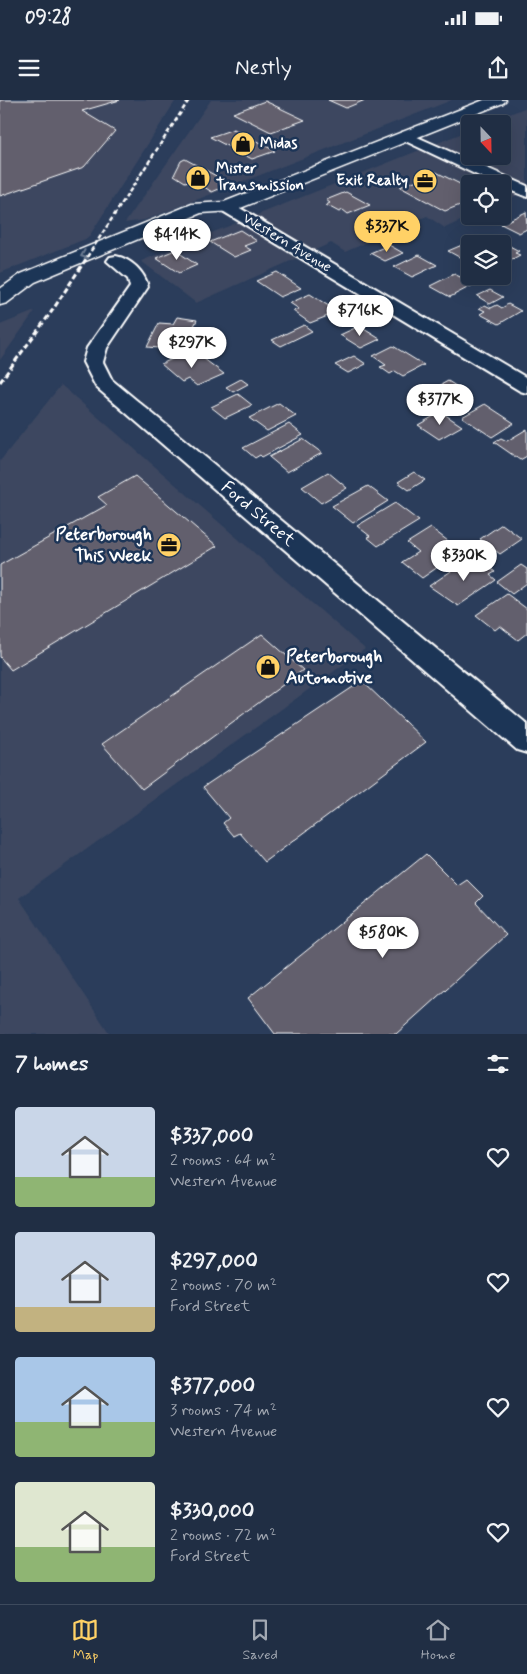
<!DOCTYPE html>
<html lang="en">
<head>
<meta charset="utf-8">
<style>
	body { margin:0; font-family:Mynerve,sans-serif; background:#28364b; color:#f1f3f6; height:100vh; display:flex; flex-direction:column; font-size:19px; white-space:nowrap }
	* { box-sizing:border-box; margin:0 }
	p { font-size:16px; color:#a2a8b2 }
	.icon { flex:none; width:28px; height:28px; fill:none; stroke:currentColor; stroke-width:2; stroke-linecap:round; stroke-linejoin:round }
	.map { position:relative; height:934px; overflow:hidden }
	.drawer { display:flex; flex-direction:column; background:#202e44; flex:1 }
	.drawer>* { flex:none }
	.needle { width:32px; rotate:158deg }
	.tools { position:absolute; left:461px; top:15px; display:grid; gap:10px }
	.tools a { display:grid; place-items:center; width:50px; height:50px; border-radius:5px; background:#202e44; box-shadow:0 5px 20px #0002,0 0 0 1px #3d4a5d; font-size:25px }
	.price { position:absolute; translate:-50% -42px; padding:0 11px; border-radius:18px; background:#fff; color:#222; font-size:16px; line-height:32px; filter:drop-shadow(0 1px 2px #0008) }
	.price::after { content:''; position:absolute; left:50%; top:30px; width:15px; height:11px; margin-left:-8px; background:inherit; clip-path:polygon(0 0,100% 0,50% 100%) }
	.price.selected { background:#ffd166; color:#111 }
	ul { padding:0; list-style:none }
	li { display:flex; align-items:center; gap:15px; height:125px; padding:0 15px }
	li span { display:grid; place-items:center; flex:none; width:140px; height:100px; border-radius:5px; color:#555 }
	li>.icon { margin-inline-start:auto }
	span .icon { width:60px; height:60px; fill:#fffc; stroke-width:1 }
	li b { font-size:21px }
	h2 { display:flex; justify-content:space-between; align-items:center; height:60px; padding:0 15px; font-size:21px }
	.status { display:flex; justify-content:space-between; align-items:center; height:35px; padding:0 25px; background:#202e44; direction:ltr }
	.status svg { height:14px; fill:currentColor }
	header { display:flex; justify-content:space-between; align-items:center; height:65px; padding:0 15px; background:#202e44; font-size:22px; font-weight:600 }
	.dock { display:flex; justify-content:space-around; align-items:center; height:70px; border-top:1px solid #3d4a5d; background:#202e44; font-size:14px; color:#a2a8b2 }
	.dock a { display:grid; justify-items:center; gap:2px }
	.dock .selected { color:#ffd166 }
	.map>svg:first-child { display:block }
	.built { fill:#3c4760 }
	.building { fill:#625f6d; stroke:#fff }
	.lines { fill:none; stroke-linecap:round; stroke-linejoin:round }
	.minor-casing { stroke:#fff; stroke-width:4 }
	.secondary-casing { stroke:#fff; stroke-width:3 }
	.minor { fill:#1d3557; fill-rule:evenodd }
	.secondary { fill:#1d3557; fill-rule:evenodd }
	.rail-far1 { stroke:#fff; stroke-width:2.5; stroke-dasharray:4.5 2.5; stroke-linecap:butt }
	.rail { stroke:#fff; stroke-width:3; stroke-dasharray:5.5 3; stroke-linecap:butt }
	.oneway { stroke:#6c7c92 }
	.labels { text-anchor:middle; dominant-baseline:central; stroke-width:5; stroke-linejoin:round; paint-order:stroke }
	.far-poi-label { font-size:15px; font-weight:bold; fill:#fff; stroke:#1d3557; text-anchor:start }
	.far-street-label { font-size:15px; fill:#fff; stroke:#1d3557 }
	.street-label { font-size:18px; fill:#fff; stroke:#1d3557 }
	.poi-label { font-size:18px; font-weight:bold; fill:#fff; stroke:#1d3557; text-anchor:end }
</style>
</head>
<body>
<div class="status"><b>09:28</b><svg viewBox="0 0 49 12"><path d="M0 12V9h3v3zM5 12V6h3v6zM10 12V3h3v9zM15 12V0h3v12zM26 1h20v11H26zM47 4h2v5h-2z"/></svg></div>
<header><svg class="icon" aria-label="menu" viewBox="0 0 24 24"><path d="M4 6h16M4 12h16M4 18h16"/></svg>Nestly<svg class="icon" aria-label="share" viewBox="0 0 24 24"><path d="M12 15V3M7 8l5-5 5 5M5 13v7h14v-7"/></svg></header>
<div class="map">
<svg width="527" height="934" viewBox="0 0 527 934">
	<rect width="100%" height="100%" fill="#2b3d5b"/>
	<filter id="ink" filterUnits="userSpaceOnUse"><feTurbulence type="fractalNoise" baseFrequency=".02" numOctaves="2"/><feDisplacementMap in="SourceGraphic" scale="10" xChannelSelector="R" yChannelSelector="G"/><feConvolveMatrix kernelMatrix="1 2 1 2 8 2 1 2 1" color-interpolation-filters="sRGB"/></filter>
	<g filter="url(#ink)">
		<path class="built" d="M0,0H176L88,138L0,173Z
			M211,0H452L145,120L125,123Z
			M527,7V93L520,94L503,102L502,84H470L471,116L445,128L427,116L345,152L331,143L196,203L141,161L470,30V56H502V24H485Z
			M35,211L0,260V225Z
			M61,285L365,549L19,798L110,934H0V361Z"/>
		<path class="building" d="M0,0H120L82,11L115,31L84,67L0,96Z
			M328,0H365L346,8Z
			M265,1L305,20L271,32L233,13Z
			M234,29L275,51L252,59L210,37Z
			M185,59L231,84L212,92L193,80L185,82L174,75L181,61Z
			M436,72L470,89V91L460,95L470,101L445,111L400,87Z
			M346,92L370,105L348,114L343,110L339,112L326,105L330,103L326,100Z
			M526,112L527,129L519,133L501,124Z
			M240,130L257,141L244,146L251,150L234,157L210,142Z
			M506,144L519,151L515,153L520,155L507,162L502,160V146Z
			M389,145L403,153L385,161L370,153Z
			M462,145L470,150V152L459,157L448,151Z
			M175,150L197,165L179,173L156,158Z
			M419,155L437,165L412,177L394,167Z
			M277,172L301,188L280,197L256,181Z
			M454,174L475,184L450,197L430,186Z
			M490,190L503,197L490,204L477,196Z
			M310,194L338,212L310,223L293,211L299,209L290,203Z
			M508,204L521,211L499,224L480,214L485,211L479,208L485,205L491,208L497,205L502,208Z
			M177,217L197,220L182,250L147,247L159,223L173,224Z
			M304,225L312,231L281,246L272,240Z
			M359,226L380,239L361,248L340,235Z
			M393,246L424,265L403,276L395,271L390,274L380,267L386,265L373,256Z
			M190,251L196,256L199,255L224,274L197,286L188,279L182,282L161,264Z
			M354,256L366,264L348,273L335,265Z
			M241,279L248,284L233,292L226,287Z
			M448,281L467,293L436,311L417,298Z
			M238,294L252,305L225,318L211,307Z
			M279,303L296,316L267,331L249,318Z
			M485,304L514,323L492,337L462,317Z
			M441,312L462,326L439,339L418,325Z
			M289,324L303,335L262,357L260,355L255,358L243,348Z
			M527,329V356L520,360L494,342L501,338L507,341Z
			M303,339L322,353L287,372L269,357Z
			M328,372L347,388L321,403L302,387Z
			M414,372L425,380L409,390L398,382Z
			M135,376L217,446L11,570L0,557V465L107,405L98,397Z
			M368,386L388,401L353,423L332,406Z
			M395,403L419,421L378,446L367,437L370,436L357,426Z
			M502,424L522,439L500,454L480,439Z
			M431,428L461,451L422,478L402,462L418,452L407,443Z
			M469,459L476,465L481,461L495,472L490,475L496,480L458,506L429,486Z
			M521,465L527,469V483L512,494L497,482Z
			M507,494L527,509V533L518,540L500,526L495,530L476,515Z
			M262,534L303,570L142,689L102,644Z
			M362,581L426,642L265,762L240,733L234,736L223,723L229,718L203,687Z
			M426,754L457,785L466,779L483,796L476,803L506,835L396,934H275L248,898Z"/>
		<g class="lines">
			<defs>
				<path id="minor" d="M406,32L527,86V97L502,87V84H496L401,39L399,36L401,33Z
					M227,102L233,104L527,278V293L520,291L221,110L219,107L221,104Z
					M116,156C131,159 145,172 148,187L107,248L103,262L112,280L527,624V653L517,650L96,287L83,262L87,248L130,187L128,179L107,161L110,157Z"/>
				<path id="secondary" d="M484,0H506L503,3L233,111L201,113L35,182L7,203L0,205V189L21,174L192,104L224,102Z"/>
			</defs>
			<use href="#minor" class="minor-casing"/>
			<use href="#secondary" class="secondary-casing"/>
			<use href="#minor" class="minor"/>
			<use href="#secondary" class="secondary"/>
			<path class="rail-far1" d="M87,157L189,0"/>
			<path class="rail" d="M0,282L52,211L88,156"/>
		</g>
		<defs><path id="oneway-chevron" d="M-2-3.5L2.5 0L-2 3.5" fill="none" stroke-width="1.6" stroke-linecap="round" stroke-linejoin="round" transform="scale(1.25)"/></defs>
		<use class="oneway" href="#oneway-chevron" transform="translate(84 155) rotate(158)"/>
	</g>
	<defs>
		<symbol id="shop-disc" viewBox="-11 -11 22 22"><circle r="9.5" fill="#ffd166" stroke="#1d3557"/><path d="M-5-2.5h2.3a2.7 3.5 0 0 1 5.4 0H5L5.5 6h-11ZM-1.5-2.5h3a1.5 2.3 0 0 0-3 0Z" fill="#111"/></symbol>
		<symbol id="office-disc" viewBox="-11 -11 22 22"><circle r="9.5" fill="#ffd166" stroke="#1d3557"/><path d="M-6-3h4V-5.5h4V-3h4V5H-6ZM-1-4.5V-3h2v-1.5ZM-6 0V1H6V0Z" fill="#111"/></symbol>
	</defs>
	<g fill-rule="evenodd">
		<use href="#shop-disc" x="229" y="30" width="28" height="28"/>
		<use href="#shop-disc" x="184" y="64" width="28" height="28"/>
		<use href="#office-disc" x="411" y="67" width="28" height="28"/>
		<use href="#office-disc" x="155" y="431" width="28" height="28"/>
		<use href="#shop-disc" x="254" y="553" width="28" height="28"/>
	</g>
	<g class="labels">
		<g class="far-poi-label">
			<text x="260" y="44">Midas</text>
			<text x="216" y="69">Mister<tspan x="216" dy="17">Transmission</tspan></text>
			<text x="408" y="81" text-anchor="end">Exit Realty</text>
		</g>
		<g class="far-street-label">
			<text transform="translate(287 143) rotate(31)">Western Avenue</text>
		</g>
		<g class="street-label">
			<text transform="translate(258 414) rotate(40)">Ford Street</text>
		</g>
		<g class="poi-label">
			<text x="152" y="435">Peterborough<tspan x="152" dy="21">This Week</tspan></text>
			<text x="286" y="557" text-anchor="start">Peterborough<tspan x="286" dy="21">Automotive</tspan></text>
		</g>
	</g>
</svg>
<div class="tools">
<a><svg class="needle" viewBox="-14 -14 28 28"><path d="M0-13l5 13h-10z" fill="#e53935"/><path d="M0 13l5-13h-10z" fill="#a2a8b2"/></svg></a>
<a><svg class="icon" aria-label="locate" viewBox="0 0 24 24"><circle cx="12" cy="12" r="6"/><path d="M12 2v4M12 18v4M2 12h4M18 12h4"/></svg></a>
<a><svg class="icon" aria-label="layers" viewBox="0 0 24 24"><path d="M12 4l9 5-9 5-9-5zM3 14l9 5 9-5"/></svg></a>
</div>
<b class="price selected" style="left:387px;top:153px">$337K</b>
<b class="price" style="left:177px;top:161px">$414K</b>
<b class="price" style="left:360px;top:237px">$716K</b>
<b class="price" style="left:192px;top:269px">$297K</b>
<b class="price" style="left:440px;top:326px">$377K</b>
<b class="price" style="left:464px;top:482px">$330K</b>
<b class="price" style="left:383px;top:859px">$580K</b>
</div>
<section class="drawer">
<h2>7 homes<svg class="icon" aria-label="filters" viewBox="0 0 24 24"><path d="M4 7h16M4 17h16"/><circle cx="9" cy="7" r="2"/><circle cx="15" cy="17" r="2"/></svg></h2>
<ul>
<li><span style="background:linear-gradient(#c9d6e8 70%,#8fb573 0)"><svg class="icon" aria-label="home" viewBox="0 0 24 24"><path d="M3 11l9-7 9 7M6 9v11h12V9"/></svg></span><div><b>$337,000</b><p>2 rooms · 64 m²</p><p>Western Avenue</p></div><svg class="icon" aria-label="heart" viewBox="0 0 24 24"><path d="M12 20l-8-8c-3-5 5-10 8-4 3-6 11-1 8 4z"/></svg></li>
<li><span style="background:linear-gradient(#c9d6e8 75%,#c2b280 0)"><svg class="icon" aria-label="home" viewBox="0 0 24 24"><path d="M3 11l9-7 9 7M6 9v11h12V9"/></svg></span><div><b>$297,000</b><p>2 rooms · 70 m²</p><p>Ford Street</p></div><svg class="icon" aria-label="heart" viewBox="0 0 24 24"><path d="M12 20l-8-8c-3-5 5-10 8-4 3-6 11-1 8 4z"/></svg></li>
<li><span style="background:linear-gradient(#a9c7e8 65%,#8fb573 0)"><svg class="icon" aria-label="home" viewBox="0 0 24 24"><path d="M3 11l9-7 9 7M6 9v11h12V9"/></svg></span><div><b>$377,000</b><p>3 rooms · 74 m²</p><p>Western Avenue</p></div><svg class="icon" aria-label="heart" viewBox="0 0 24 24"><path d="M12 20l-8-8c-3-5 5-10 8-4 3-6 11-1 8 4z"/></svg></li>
<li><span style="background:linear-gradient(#dfe7d0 65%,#8fb573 0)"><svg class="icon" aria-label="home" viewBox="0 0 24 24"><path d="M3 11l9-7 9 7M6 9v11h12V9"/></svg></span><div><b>$330,000</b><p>2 rooms · 72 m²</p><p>Ford Street</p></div><svg class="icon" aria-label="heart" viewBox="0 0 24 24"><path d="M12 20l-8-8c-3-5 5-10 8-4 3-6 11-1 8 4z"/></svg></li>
</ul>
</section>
<nav class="dock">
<a class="selected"><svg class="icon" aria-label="map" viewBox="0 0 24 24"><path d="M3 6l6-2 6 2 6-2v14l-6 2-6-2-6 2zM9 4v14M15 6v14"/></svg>Map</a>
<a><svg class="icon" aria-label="saved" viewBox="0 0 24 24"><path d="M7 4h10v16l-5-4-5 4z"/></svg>Saved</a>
<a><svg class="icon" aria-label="home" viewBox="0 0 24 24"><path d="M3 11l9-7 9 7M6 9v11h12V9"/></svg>Home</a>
</nav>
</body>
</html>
